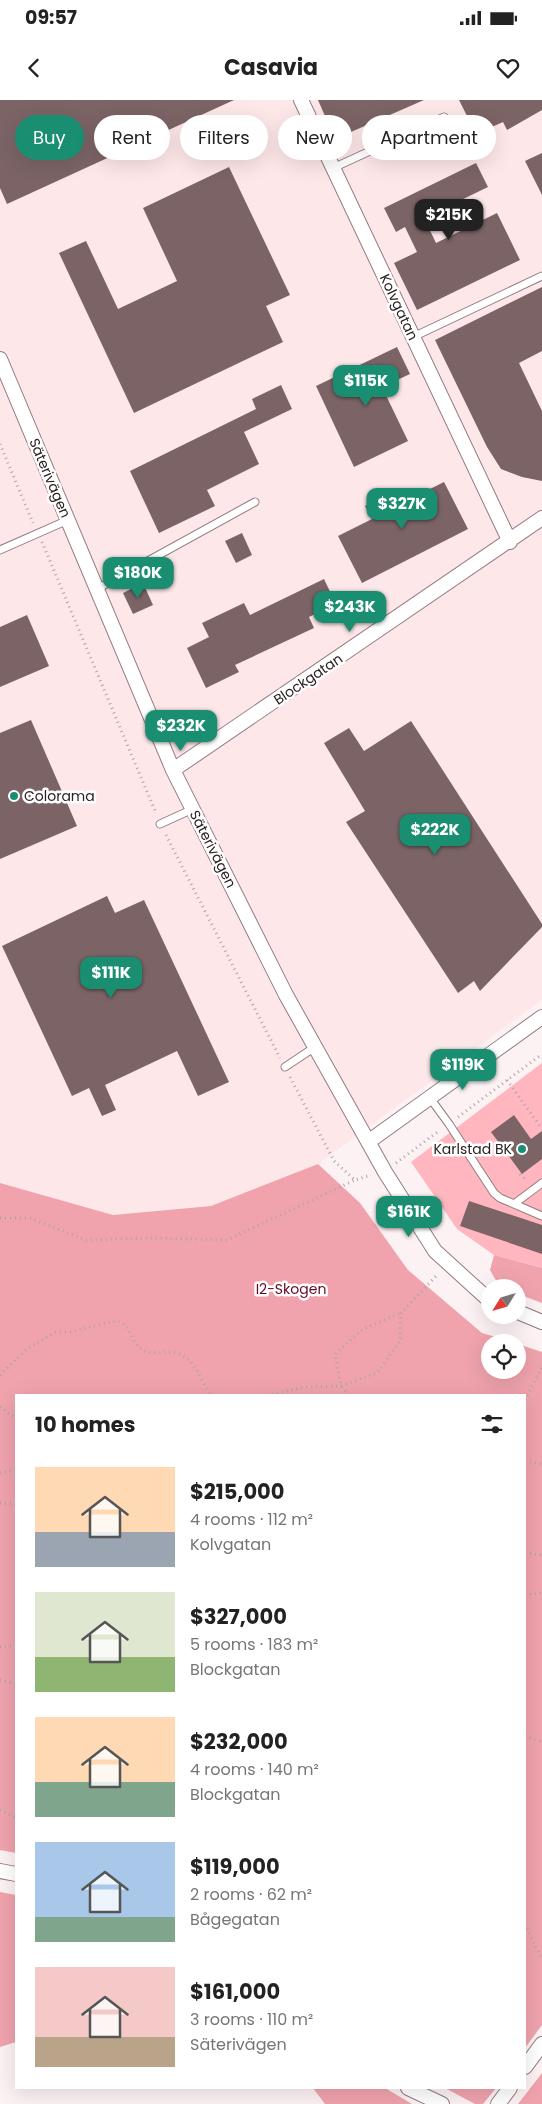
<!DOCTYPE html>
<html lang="en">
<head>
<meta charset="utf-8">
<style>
	body { margin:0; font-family:Poppins,sans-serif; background:#f2f2f2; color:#222; height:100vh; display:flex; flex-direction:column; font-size:19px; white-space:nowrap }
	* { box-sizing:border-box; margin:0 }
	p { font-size:16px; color:#767676 }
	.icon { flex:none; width:28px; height:28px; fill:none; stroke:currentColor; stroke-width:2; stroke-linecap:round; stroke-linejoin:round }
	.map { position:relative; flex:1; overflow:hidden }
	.side { position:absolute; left:15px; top:1294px; width:511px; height:695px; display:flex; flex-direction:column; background:#fff; border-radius:0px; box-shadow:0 5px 20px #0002 }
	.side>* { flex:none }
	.banner { position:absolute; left:15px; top:15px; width:512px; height:45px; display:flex; gap:10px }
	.needle { width:32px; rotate:233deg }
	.fabs { position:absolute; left:481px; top:1179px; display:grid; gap:10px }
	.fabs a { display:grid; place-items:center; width:45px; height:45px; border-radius:50%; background:#fff; box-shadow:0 5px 20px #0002; font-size:25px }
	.price { position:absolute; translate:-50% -42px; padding:0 11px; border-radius:10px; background:#198e71; color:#fff; font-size:16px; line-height:32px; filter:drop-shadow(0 1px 2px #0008) }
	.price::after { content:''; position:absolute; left:50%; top:30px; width:15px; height:11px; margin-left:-8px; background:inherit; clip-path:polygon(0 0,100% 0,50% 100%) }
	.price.current { background:#222; color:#fff }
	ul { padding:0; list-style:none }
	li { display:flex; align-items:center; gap:15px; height:125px; padding:0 20px }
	li span { display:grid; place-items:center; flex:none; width:140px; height:100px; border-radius:0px; color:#555 }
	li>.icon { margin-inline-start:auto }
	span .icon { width:60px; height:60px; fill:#fffc; stroke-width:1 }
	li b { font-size:21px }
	h2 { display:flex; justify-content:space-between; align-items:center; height:60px; padding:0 20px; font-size:21px }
	.tag { padding:0 18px; border-radius:22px; background:#fff; box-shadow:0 5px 20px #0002; font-size:18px; line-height:45px }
	.tag.current { background:#198e71; color:#fff }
	.status { display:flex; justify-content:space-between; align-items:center; height:35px; padding:0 25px; background:#fff; direction:ltr }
	.status svg { height:14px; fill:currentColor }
	header { display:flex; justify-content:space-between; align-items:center; height:65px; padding:0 20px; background:#fff; font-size:22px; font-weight:700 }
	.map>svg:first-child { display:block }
	.built { fill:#fee7e9 }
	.green { fill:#ffb6bf }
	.forest { fill:#f0a3ad }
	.building { fill:#7c6466 }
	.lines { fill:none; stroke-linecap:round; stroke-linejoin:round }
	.lane-casing { stroke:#947b7e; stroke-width:9 }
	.street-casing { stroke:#947b7e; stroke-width:16 }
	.path { stroke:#afa4a5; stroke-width:3; stroke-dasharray:1 4; stroke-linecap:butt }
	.lane { stroke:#fff; stroke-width:7 }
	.street { stroke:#fff; stroke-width:14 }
	.poi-dot { fill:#198e71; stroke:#fff; stroke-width:2 }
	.labels { text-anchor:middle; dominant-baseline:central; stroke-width:5; stroke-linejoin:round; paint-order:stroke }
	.street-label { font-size:14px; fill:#2b2122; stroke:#fff }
	.poi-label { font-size:14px; fill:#2b2122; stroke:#fff; text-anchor:start }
	.park-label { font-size:14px; fill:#650b25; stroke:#fff }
</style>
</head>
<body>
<div class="status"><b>09:57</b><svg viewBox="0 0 49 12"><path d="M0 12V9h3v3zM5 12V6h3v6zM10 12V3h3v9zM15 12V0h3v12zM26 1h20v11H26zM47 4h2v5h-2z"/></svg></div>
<header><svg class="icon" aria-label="back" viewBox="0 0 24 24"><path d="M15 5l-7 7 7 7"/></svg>Casavia<svg class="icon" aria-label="heart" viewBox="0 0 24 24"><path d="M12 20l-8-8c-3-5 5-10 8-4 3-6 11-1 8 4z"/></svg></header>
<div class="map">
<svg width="542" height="2004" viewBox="0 0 542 2004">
	<rect width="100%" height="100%" fill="#fdf2f3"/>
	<path class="built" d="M0,0H542V900L318,1064L211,1106L113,1115L0,1083Z"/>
	<path class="green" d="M542,963V1168L494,1155L457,1129L411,1062Z"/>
	<path class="forest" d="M318,1064L360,1103L408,1170L482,1233L513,1242H490V1270H518V1244L542,1252V1925L525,1948V1295H16V1753L0,1750V1083L113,1115L211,1106Z
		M494,1155L542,1168V1203L518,1194V1188C499,1188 499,1186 490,1170Z
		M0,1792L16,1795V1942L0,1947Z
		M542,1973V2004H518Z
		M313,1988H385L412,2004H325Z
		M445,1988H496L483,2004H475Z"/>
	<path class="building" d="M0,0H234L7,104L0,88Z
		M318,0H424L335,39Z
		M459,0H542V10L507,30L503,22L476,34Z
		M542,53V95L525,61Z
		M476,63L488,87L424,118L436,143L497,113L520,160L417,210L394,163L417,152L405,127L396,132L384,108Z
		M229,67L290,195L266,206L283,242L134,313L59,153L86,141L118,209L177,181L143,108Z
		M542,187V251L519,263L542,311V381L522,377L501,369L487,347L435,240Z
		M397,247L410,274L382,287L408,341L354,367L316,286Z
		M281,285L292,309L244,332L259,364L207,390L215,406L159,433L130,371L256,309L252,299Z
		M444,382L468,429L362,483L338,436L372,419L365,406L397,389L404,402Z
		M242,433L252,455L236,463L225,441Z
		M324,479L336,504L309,517L314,528L235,565L239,572L206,588L187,548L209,537L202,523L244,503L250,515Z
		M143,483L153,505L133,514L123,493Z
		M27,515L49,566L0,587V527Z
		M31,620L77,726L0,759V633Z
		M411,621L542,824V827L480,891L474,881L458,893L346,722L365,711L324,643L349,628L364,651Z
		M107,796L115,813L144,800L229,982L198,996L177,951L105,985L116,1010L102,1016L89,988L72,996L2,846Z
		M514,1015L531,1039L542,1031V1059L522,1074L491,1032Z
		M469,1101L542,1125V1154L460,1126Z"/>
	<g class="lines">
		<defs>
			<path id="lane" d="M333,68L444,17
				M413,237L542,176
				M0,450L68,420
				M97,489L255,402
				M160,724L193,709
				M285,967L315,947
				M430,998L449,1024L494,1093L500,1098L542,1116
				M514,1104L542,1083"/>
			<path id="street" d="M301,0L510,442
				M0,259L173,670L286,895L385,1072L435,1151L490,1201
				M173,670L542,418
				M368,1042L542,917
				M518,1212L542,1222
				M0,1771L16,1774
				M525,1967L542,1944
				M408,1988L442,2004
				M498,2004L510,1988"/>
		</defs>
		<use href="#lane" class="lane-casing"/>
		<use href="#street" class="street-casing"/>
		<path class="path" d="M0,344L33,423
			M42,442L156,713
			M166,735L280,958
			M290,977L334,1061L355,1080L371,1075
			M507,980L542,1029
			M458,1017L542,954
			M396,1063L439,1031
			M520,1074L527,1081
			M0,1118H30L86,1140L152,1138L227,1140L355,1080
			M0,1275L27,1249L56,1232H70L115,1221C131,1222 130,1243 143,1250C159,1258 171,1245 188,1259C199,1269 202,1285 212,1295
			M267,1295L306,1287L341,1286L377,1273L400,1241L401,1213L438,1174
			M349,1295L341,1286L335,1254L363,1229L401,1213
			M525,1300L542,1267
			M0,1307L16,1318
			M525,1361L542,1364
			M0,1373L16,1370
			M0,1403L16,1404
			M525,1453L542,1455
			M525,1495L542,1493
			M0,1547L16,1545
			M0,1580L16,1584
			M525,1636L542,1642
			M0,1710L16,1718
			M525,1824L542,1860"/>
		<use href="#lane" class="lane"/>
		<use href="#street" class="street"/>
	</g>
	<g class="poi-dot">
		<circle cx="14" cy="696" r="5"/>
		<circle cx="522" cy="1049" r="5"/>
	</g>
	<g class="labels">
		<g class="street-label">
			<text transform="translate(399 207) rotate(65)">Kolvgatan</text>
			<text transform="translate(50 378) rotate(67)">Säterivägen</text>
			<text transform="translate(308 579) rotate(-34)">Blockgatan</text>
			<text transform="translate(213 749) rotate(63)">Säterivägen</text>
		</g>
		<g class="poi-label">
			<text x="24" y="696">Colorama</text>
			<text x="512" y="1049" text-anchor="end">Karlstad BK</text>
		</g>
		<g class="park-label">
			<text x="291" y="1189">I2-Skogen</text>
		</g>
	</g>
</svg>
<div class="fabs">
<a><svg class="needle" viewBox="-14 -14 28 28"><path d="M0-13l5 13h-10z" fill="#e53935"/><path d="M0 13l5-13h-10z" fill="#767676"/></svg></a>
<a><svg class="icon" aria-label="locate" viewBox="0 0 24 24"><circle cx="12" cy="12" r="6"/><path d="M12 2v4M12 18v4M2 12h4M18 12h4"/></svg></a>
</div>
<b class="price current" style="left:449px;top:141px">$215K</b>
<b class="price" style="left:366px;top:307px">$115K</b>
<b class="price" style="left:402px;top:430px">$327K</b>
<b class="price" style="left:138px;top:499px">$180K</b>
<b class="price" style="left:350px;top:533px">$243K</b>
<b class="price" style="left:181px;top:652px">$232K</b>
<b class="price" style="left:435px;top:756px">$222K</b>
<b class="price" style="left:111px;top:899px">$111K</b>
<b class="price" style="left:463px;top:991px">$119K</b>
<b class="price" style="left:409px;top:1138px">$161K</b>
<div class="banner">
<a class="tag current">Buy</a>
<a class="tag">Rent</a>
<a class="tag">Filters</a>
<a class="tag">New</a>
<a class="tag">Apartment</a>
</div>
<section class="side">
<h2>10 homes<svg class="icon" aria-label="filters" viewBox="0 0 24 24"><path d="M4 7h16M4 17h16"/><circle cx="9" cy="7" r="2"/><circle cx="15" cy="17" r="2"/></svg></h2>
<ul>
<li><span style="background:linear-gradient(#ffd9b3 65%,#9aa5b1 0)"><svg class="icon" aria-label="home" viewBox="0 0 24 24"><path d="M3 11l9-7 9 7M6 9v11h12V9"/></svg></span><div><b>$215,000</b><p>4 rooms · 112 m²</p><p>Kolvgatan</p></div></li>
<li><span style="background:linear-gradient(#dfe7d0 65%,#8fb573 0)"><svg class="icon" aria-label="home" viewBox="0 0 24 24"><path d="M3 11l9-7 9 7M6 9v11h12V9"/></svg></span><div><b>$327,000</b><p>5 rooms · 183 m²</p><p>Blockgatan</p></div></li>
<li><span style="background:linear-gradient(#ffd9b3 65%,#7fa58c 0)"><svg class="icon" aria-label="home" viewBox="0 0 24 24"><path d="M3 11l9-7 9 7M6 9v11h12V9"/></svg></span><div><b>$232,000</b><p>4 rooms · 140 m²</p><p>Blockgatan</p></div></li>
<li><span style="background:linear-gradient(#a9c7e8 75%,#7fa58c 0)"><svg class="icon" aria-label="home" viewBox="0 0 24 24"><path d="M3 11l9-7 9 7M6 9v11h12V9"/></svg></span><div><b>$119,000</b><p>2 rooms · 62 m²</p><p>Bågegatan</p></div></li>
<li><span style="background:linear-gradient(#f6c9c9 70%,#b9a48a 0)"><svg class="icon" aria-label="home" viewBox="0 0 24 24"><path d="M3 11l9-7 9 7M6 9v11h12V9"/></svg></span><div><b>$161,000</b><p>3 rooms · 110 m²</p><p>Säterivägen</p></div></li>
</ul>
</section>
</div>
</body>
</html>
